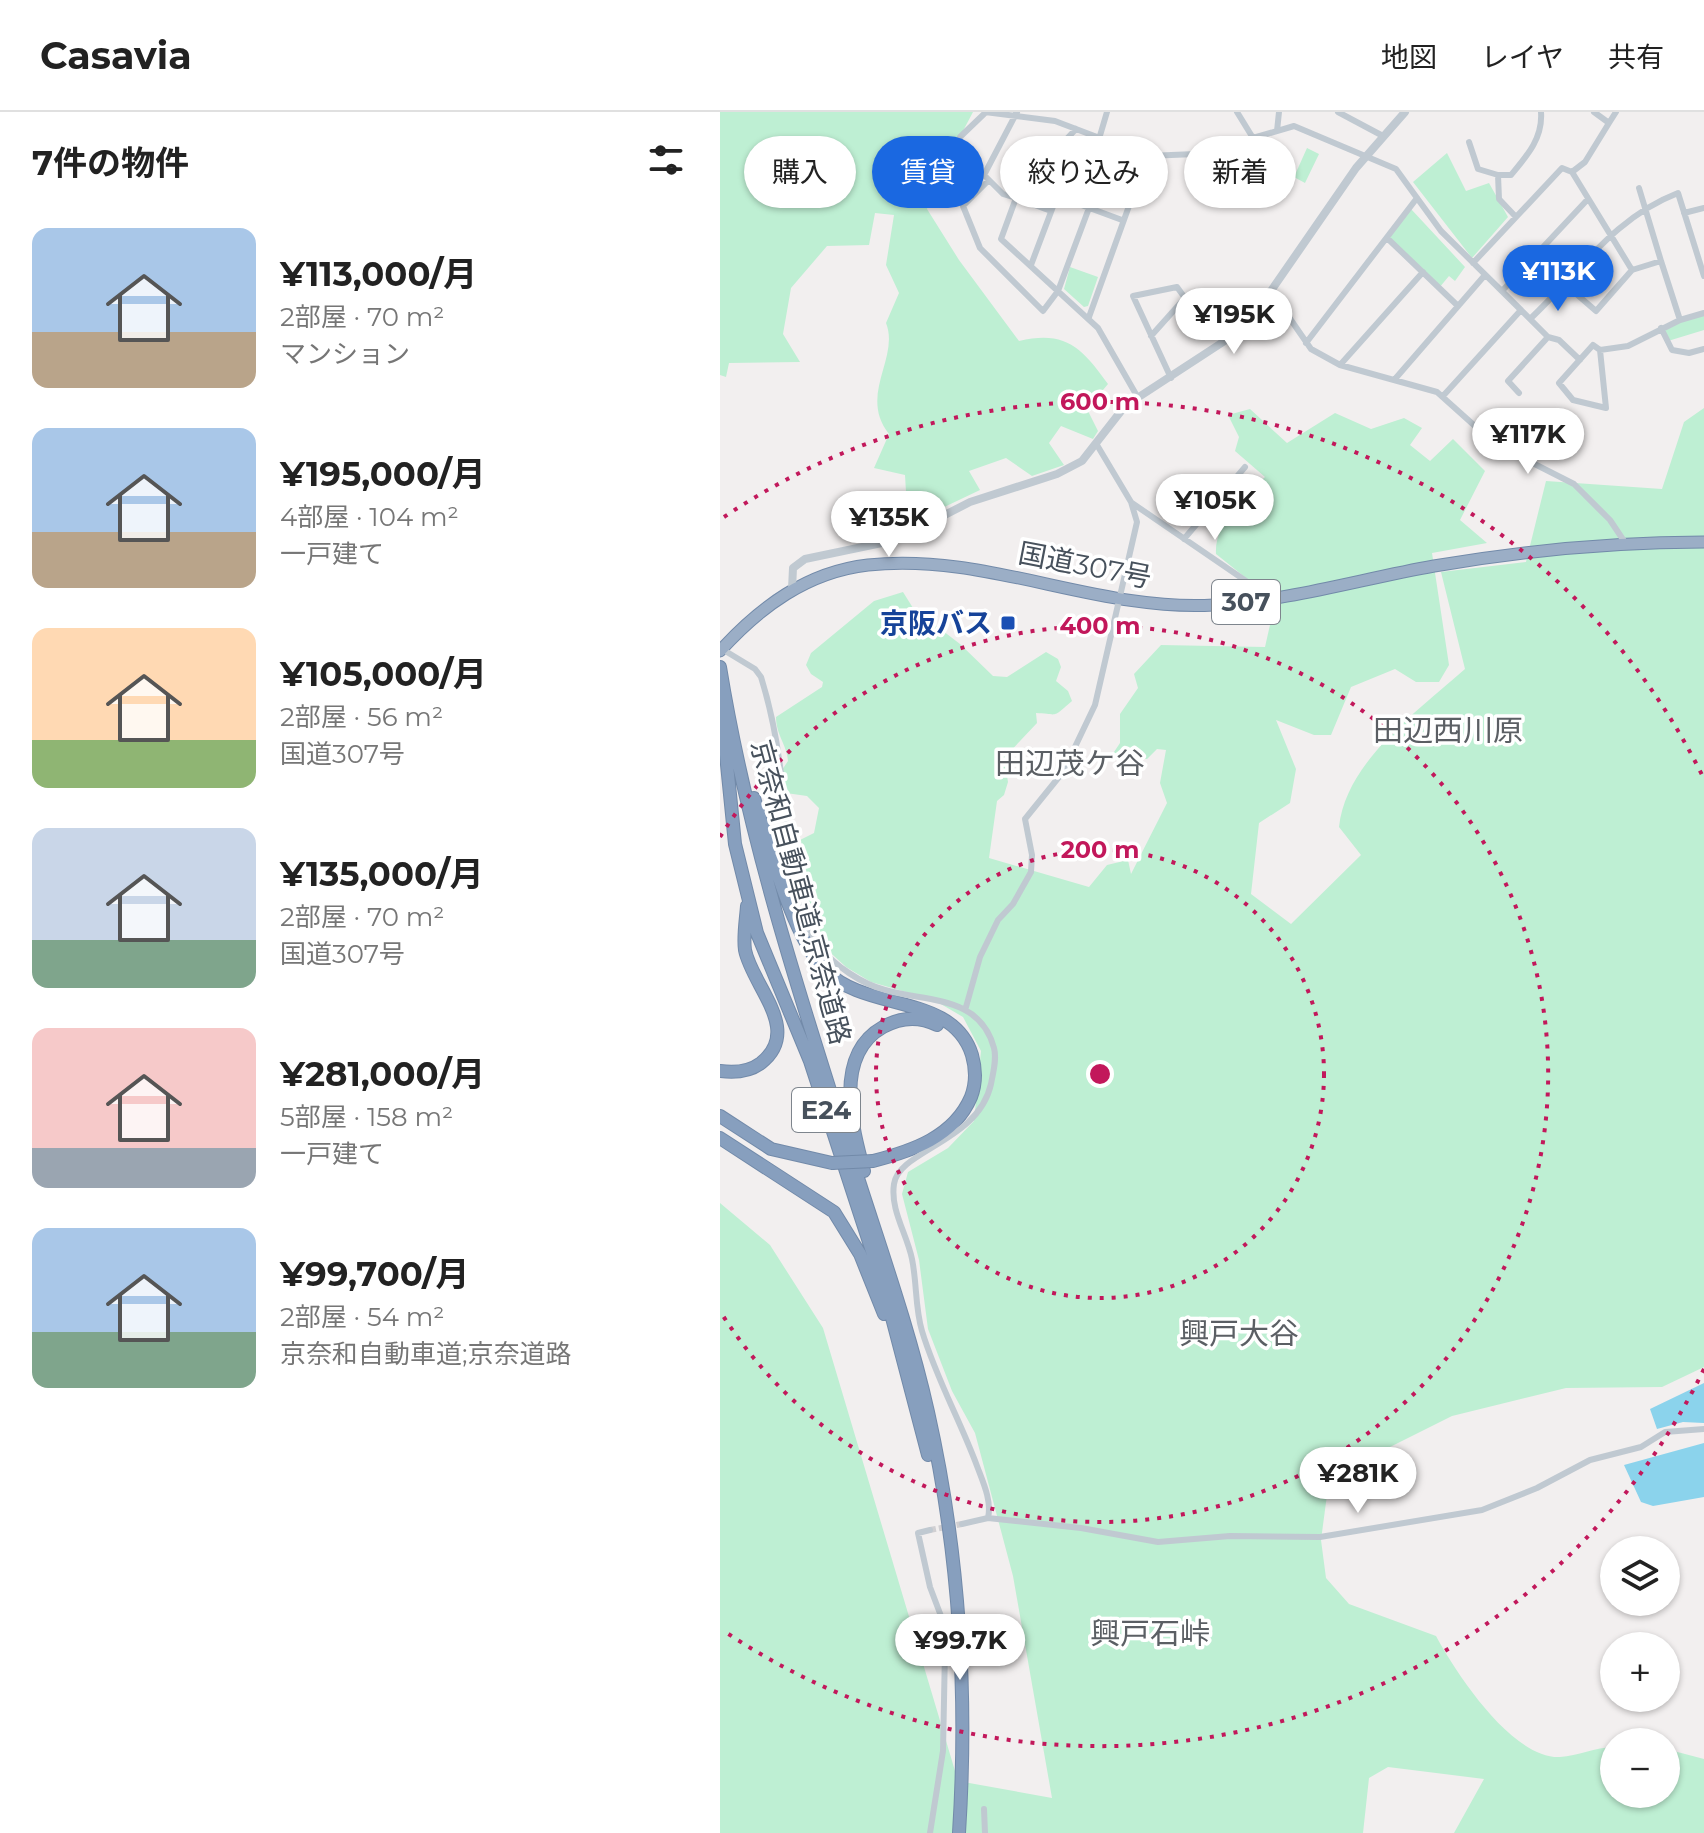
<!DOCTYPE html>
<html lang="ja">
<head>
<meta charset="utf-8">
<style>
	body { margin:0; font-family:Montserrat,"Noto Sans JP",sans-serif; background:#f6f6f6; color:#222; height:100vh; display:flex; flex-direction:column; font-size:30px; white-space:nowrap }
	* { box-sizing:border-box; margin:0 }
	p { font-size:26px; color:#767676 }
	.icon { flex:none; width:44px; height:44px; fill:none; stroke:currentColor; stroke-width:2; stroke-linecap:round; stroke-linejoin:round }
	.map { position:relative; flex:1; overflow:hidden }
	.sheet { display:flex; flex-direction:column; background:#fff; width:720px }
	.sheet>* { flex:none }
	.hud { position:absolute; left:24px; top:24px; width:760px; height:72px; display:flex; gap:16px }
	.tools { position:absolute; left:880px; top:1424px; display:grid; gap:16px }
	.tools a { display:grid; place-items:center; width:80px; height:80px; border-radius:50%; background:#fff; box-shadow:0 2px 6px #0004; font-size:40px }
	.price { position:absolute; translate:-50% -68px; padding:0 18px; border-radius:28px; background:#fff; color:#222; font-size:26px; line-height:52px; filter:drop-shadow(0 2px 4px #0008) }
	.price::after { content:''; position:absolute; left:50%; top:48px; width:24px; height:18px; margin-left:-12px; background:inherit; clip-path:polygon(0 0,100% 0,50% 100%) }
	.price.active { background:#1a68e1; color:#fff }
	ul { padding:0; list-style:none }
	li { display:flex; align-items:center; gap:24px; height:200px; padding:0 32px }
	li span { display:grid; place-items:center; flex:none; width:224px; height:160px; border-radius:16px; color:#555 }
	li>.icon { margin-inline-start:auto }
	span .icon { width:96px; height:96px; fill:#fffc; stroke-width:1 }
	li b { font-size:34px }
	h2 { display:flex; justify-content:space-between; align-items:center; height:96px; padding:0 32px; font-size:34px }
	.tag { padding:0 28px; border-radius:36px; background:#fff; box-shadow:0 2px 6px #0004; font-size:28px; line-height:72px }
	.tag.active { background:#1a68e1; color:#fff }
	header { display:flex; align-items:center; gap:48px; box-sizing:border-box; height:112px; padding:0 40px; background:#fff; border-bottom:2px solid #e0e0e0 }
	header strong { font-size:38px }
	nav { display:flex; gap:44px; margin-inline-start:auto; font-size:28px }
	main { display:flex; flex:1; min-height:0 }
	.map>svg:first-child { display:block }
	.green { fill:#beefd3 }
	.water { fill:#8bd3ec }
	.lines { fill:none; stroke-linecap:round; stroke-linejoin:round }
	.minor-tunnel { stroke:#d0cfd2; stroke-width:6; stroke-dasharray:6 3; stroke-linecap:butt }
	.trunk-casing { stroke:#728aa9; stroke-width:13 }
	.motorway-casing { stroke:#728aa9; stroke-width:14 }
	.minor { stroke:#c0c9d1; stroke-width:6 }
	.tertiary { stroke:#c0c9d1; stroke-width:8 }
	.trunk { stroke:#9baec6; stroke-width:11 }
	.motorway { stroke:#879fbe; stroke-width:12 }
	.motorway-bridge-casing { stroke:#728aa9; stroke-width:14; stroke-linecap:butt }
	.motorway-bridge { stroke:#879fbe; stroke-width:12 }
	.ring { fill:none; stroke:#c2185b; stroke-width:4; stroke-dasharray:4 8 }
	.transit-dot { fill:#1a4fb4; stroke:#fff; stroke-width:3 }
	.labels { text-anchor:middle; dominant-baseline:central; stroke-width:7; stroke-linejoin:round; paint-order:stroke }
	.shield { fill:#fff; stroke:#7e858d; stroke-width:2 }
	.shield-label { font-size:26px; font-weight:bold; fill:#47515c }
	.street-label { font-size:28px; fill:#47515c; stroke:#fff }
	.transit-label { font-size:28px; font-weight:bold; fill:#164399; stroke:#fff; text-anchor:end }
	.neighbourhood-label { font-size:30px; fill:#5b5f64; stroke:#fff }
	.centre { fill:#c2185b; stroke:#fff; stroke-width:4 }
	.ring-label { font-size:24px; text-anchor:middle; font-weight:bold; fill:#c2185b; stroke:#fff; stroke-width:7; stroke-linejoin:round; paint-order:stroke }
</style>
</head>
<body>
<header>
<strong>Casavia</strong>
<nav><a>地図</a><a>レイヤ</a><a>共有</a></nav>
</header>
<main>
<section class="sheet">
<h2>7件の物件<svg class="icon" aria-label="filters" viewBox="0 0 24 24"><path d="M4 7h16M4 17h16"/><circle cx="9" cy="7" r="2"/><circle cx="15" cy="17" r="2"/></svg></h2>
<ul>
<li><span style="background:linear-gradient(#a9c7e8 65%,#b9a48a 0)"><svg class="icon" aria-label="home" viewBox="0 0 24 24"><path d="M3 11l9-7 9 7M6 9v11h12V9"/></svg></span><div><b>¥113,000/月</b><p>2部屋 · 70 m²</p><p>マンション</p></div></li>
<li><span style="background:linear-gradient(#a9c7e8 65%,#b9a48a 0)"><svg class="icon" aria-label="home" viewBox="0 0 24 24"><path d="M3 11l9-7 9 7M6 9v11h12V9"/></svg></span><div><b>¥195,000/月</b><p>4部屋 · 104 m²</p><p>一戸建て</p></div></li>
<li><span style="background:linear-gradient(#ffd9b3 70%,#8fb573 0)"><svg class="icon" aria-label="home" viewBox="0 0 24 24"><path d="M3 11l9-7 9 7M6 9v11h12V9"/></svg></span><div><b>¥105,000/月</b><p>2部屋 · 56 m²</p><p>国道307号</p></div></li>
<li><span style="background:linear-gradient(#c9d6e8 70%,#7fa58c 0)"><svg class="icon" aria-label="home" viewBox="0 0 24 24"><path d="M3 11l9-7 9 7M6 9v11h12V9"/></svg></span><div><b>¥135,000/月</b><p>2部屋 · 70 m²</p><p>国道307号</p></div></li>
<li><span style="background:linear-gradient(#f6c9c9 75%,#9aa5b1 0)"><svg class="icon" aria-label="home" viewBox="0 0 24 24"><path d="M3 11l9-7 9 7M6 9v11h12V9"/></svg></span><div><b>¥281,000/月</b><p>5部屋 · 158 m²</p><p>一戸建て</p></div></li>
<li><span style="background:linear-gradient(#a9c7e8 65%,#7fa58c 0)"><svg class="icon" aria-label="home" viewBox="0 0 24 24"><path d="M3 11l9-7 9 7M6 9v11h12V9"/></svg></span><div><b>¥99,700/月</b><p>2部屋 · 54 m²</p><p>京奈和自動車道;京奈道路</p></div></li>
</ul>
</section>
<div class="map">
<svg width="984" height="1721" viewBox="0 0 984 1721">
	<rect width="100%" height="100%" fill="#f2efef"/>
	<path class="green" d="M0,0H253L217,68L239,89L236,92L230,88L209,90L207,97L239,148L299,229C346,218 362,236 388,272L367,297L378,319L373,327L341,314L329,331L344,353L312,364L286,346L249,359L260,378L178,417L174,402L186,380L185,363L154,356L169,322C138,283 180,246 166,211L179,181L166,153L174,103L155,101L149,133L107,134L71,176L63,222L80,250L9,251L6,265L0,263Z
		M587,36L599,42L585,71L574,65Z
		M727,41L746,79L769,71L788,105L752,146L693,70Z
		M691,97L745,155L735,169L729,164L719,176L667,126Z
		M350,155L378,165L368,194L364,195L344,177Z
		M984,202V218L948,229L941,216Z
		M984,296V1255L942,1275L846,1276L732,1304L638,1351L607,1383L601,1428L606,1466L629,1492L716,1524C736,1561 792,1647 840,1645C858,1644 875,1635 894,1635V1682H946V1637L984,1647V1721H734L764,1667L668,1655L649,1666L643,1721H0V1091L50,1133L103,1216L238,1669L332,1686L293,1464L255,1321L232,1279L208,1217L199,1148L182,1082L188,1060L228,1036L254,1009L261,939L243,905L214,888L151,870L126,855L102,833L79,771L73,741L78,729L94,721L99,696L87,684L66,681L60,661L68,649C67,633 56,623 56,605L102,575L103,570L91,562L86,553L91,541L154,489L183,480L193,496L240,532L273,564L287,565L326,540L338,547L341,555L336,569L348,579L352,589C331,607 340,602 316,601L317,611L284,646L288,670L284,683L277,689L269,746L369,775L387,753L408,748L411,762L447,691L440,671L446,638L437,637L427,647L392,643L400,631V602L418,576L414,562L441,533L545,535L554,495L536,474L496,442C494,411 524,385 545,365L515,339L519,325L508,303L530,297L567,331L615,301L651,317L684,306L702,316L690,333L710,349L733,327L765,359L740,408L767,431L712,441L729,553L719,570H696L675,557L631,575L611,623H594L556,608L576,657L570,691L539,711L531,782L571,812L641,743L619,715C626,649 699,598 745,557L721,460L806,450L826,369L942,377L964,310Z"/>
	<path class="water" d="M984,1271V1311L963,1310L937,1317L930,1297Z
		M984,1331V1385L933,1394L921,1390L904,1353Z"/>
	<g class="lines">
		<path class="minor-tunnel" d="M210,1418L242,1412"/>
		<defs>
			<path id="trunk" d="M0,539C40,495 87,460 148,453C266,440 376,500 494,493C568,489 641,467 714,454C802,439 894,430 984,430"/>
			<path id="motorway" d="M0,555C28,728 84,897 137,1063C162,1141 190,1220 208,1300C239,1438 248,1581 239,1721
				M1,593L15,732L37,821L90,949L165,1179L208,1343
				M34,686C49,733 72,825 106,859C146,900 233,881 252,943C256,957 256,972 251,985C234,1025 192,1039 153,1049
				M0,959C15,961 29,960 41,951C83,918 32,874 25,838C23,825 26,808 27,794
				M0,1004L51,1037L112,1051
				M0,1026L114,1100L140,1142L164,1202
				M144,1059C132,1015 113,943 163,915C181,905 199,904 217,913"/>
		</defs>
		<use href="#trunk" class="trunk-casing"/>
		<use href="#motorway" class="motorway-casing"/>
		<path class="minor" d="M265,0L335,9L427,44L500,41L533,26L574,14L676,57L721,119L801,198
			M297,0L264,63L283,82L296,86L281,127L378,216L417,284
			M517,0L533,26
			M618,0L663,24
			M874,0L889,11L896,0
			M557,19L559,0
			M379,27L387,0
			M749,30L758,57L778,63
			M852,60L865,50L889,11
			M264,63L239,38L240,25L266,0
			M269,68L243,94L260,136L323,199L338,179L369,96
			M919,76L941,149
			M337,84L322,77L340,34L356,17
			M296,86L331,99
			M964,101L984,96
			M796,105L779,87L778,63H791C807,44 823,26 821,0
			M667,126L738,194
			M753,151L842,56L852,60L912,158
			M311,153L337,84L402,108
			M846,173L876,199L912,158L941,149L960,208L984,201
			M782,179L868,87
			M553,182L591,237L620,253L717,280L775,332L854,372L890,408L906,432
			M369,205L427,44
			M810,207C860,160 893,106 958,81L984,164
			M941,216L952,238L969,241L984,237
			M431,224L465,186L457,175L413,184L451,266
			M828,225L839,228L860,248
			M586,231L697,86
			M880,238L886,296L853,288L839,271L873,233L880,238L908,234L960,208
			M620,253L703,160
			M675,267L765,163
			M723,284L801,198L828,225L788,269L799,281
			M412,391L526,469L535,501L556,504
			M464,427L525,355
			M2,537L35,557L41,565C50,594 56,623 60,654C68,709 65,788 100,835C115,854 142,872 165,878C206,890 260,883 274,936C277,947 273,961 271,972C258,1030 179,1038 174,1072C170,1098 187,1122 192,1147C197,1171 195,1196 202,1219C216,1266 240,1308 257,1354C263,1370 272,1389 268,1406
			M246,895L260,845L278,808L293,792L311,760L312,743L305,707L343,660L375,593L417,410L411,390L377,333
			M242,1412L268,1406L361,1416L438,1430L510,1424L600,1425L762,1398L817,1376L870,1348L921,1335L945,1320L984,1317
			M264,1697L265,1721
			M210,1721L223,1639L225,1538L224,1512L210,1475L198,1421L210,1418"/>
		<path class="tertiary" d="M72,477L73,456L85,447L176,428L250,390L337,362L362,349L405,294L526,215L636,56L685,0"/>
		<use href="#trunk" class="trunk"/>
		<use href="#motorway" class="motorway"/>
		<defs>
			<path id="motorway-bridge" d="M112,1051L153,1049"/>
		</defs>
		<use href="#motorway-bridge" class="motorway-bridge-casing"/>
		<use href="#motorway-bridge" class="motorway-bridge"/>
	</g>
	<g class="ring">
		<circle cx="380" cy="962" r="224"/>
		<path d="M0 725A448 448 0 1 1 0 1199"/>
		<path d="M984 1257A672 672 0 0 1 4 1519M4 405A672 672 0 0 1 984 667"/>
	</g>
	<rect class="transit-dot" x="280" y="503" width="16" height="16" rx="4"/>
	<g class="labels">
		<g class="shield">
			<rect x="492" y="468" width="68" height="44" rx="6"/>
			<rect x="72" y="976" width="68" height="44" rx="6"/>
		</g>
		<g class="shield-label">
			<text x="526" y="490">307</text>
			<text x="106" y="998">E24</text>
		</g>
		<g class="street-label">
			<text transform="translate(365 453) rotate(11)">国道307号</text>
			<text transform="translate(81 780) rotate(75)">京奈和自動車道;京奈道路</text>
		</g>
		<g class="transit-label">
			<text x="272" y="511">京阪バス</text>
		</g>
		<g class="neighbourhood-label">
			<text x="728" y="618">田辺西川原</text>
			<text x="350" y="651">田辺茂ケ谷</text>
			<text x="519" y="1221">興戸大谷</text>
			<text x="430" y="1521">興戸石峠</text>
		</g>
	</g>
	<circle cx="380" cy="962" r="12" class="centre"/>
	<g class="ring-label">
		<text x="380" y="298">600 m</text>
		<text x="380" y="522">400 m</text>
		<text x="380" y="746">200 m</text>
	</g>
</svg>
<div class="tools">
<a><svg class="icon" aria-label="layers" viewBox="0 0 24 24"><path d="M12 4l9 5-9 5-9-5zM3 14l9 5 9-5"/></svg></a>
<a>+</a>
<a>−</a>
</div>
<b class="price active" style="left:838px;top:201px">¥113K</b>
<b class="price" style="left:514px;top:244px">¥195K</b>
<b class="price" style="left:808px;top:364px">¥117K</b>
<b class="price" style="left:495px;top:430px">¥105K</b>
<b class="price" style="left:169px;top:447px">¥135K</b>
<b class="price" style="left:638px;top:1403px">¥281K</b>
<b class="price" style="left:240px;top:1570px">¥99.7K</b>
<div class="hud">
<a class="tag">購入</a>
<a class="tag active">賃貸</a>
<a class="tag">絞り込み</a>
<a class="tag">新着</a>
</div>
</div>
</main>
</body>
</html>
